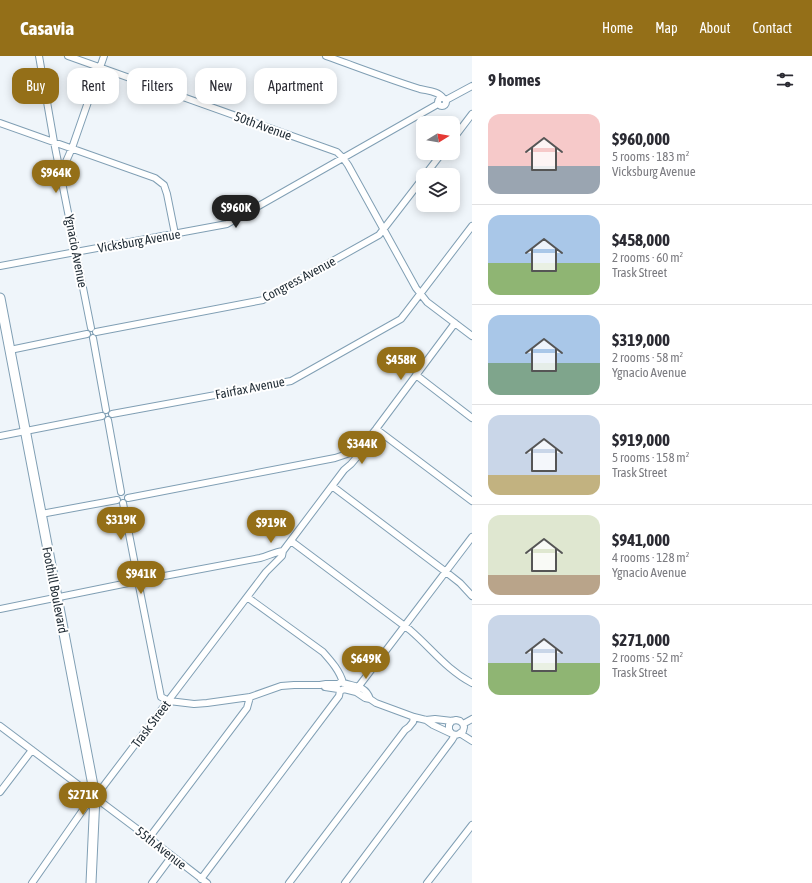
<!DOCTYPE html>
<html lang="en">
<head>
<meta charset="utf-8">
<style>
	body { margin:0; font-family:"Asap Condensed",sans-serif; background:#f7f7f7; color:#2b2b33; height:100vh; display:flex; flex-direction:column; font-size:15px; white-space:nowrap }
	* { box-sizing:border-box; margin:0 }
	p { font-size:13px; color:#7c7c81 }
	.icon { flex:none; width:22px; height:22px; fill:none; stroke:currentColor; stroke-width:2; stroke-linecap:round; stroke-linejoin:round }
	.map { position:relative; flex:1; overflow:hidden }
	.panel { display:flex; flex-direction:column; background:#fff; width:340px }
	.panel>* { flex:none }
	.top-card { position:absolute; left:12px; top:12px; width:380px; height:36px; display:flex; gap:8px }
	.needle { width:26px; rotate:79deg }
	.buttons { position:absolute; left:416px; top:60px; display:grid; gap:8px }
	.buttons a { display:grid; place-items:center; width:44px; height:44px; border-radius:8px; background:#fff; box-shadow:0 2px 10px #0003; font-size:20px }
	.price { position:absolute; translate:-50% -34px; padding:0 9px; border-radius:14px; background:#946f18; color:#fff; font-size:13px; line-height:26px; filter:drop-shadow(0 1px 2px #0008) }
	.price::after { content:''; position:absolute; left:50%; top:24px; width:12px; height:9px; margin-left:-6px; background:inherit; clip-path:polygon(0 0,100% 0,50% 100%) }
	.price.current { background:#222; color:#fff }
	ul { padding:0; list-style:none }
	li { display:flex; align-items:center; gap:12px; height:100px; padding:0 16px }
	li+li { border-top:1px solid #e1e1e2 }
	li span { display:grid; place-items:center; flex:none; width:112px; height:80px; border-radius:12px; color:#555 }
	li>.icon { margin-inline-start:auto }
	span .icon { width:48px; height:48px; fill:#fffc; stroke-width:1 }
	li b { font-size:17px }
	h2 { display:flex; justify-content:space-between; align-items:center; height:48px; padding:0 16px; font-size:17px }
	.pill { padding:0 14px; border-radius:12px; background:#fff; box-shadow:0 2px 10px #0003; font-size:14px; line-height:36px }
	.pill.current { background:#946f18; color:#fff }
	header { display:flex; align-items:center; gap:24px; box-sizing:border-box; height:56px; padding:0 20px; background:#946f18; color:#fff }
	header strong { font-size:19px }
	nav { display:flex; gap:22px; margin-inline-start:auto; font-size:14px }
	main { display:flex; flex:1; min-height:0 }
	.map>svg:first-child { display:block }
	.lines { fill:none; stroke-linecap:round; stroke-linejoin:round }
	.street-casing { stroke:#809fb4; stroke-width:8 }
	.secondary-casing { stroke:#809fb4; stroke-width:11 }
	.street { stroke:#fff; stroke-width:6 }
	.secondary { stroke:#fff; stroke-width:9 }
	.labels { text-anchor:middle; dominant-baseline:central; stroke-width:4; stroke-linejoin:round; paint-order:stroke }
	.street-label { font-size:13px; fill:#1f2b34; stroke:#fff }
</style>
</head>
<body>
<header>
<strong>Casavia</strong>
<nav><a>Home</a><a>Map</a><a>About</a><a>Contact</a></nav>
</header>
<main>
<div class="map">
<svg width="472" height="827" viewBox="0 0 472 827">
	<rect width="100%" height="100%" fill="#eff5fa"/>
	<g class="lines">
		<defs>
			<path id="street" d="M39,0L54,86L91,272
				M68,0L337,96L343,102L348,109L416,232L427,246L472,280
				M326,0C357,11 388,23 420,33C428,35 438,35 443,42
				M438 46a4 4 0 1 1 8 0a4 4 0 1 1-8 0Z
				M446,44L472,30
				M0,67L155,122L164,129L167,138L175,178
				M453,83L472,58
				M61,117L72,92L104,0
				M425,119L442,97
				M0,210L227,168L438,48
				M96,276L263,244L379,179L423,122
				M93,282L106,354
				M10,294L87,278
				M416,319L472,362
				M112,358L291,325L401,263L472,170
				M108,364L121,436
				M376,373L472,445
				M0,380L102,360
				M332,430L446,516L460,527L472,540
				M128,442L335,402L353,396L360,393
				M123,447L137,519
				M41,458L117,444
				M291,485L410,574C431,592 447,614 472,627
				M143,524L260,502C268,500 275,496 283,495
				M139,530L161,641L169,645L194,648L207,647L250,641L281,630L294,629H320L326,628H338L341,626C352,631 365,628 370,643
				M247,541L323,596C331,605 340,615 343,627
				M0,553L133,526
				M325,631L338,633L340,635L344,633L356,636L365,642L370,643L376,647L414,661L426,664L435,663L452,665L456,664L460,665L463,668L464,671L463,675L459,678L456,679L452,678L449,674V669L452,665
				M356,636L359,630L472,481
				M426,664L433,669L450,677
				M463,668L472,663
				M0,670L149,782L207,827
				M461,678L472,685
				M0,736L32,694
				M149,782L247,652L250,641
				M201,823L339,640L340,635
				M32,827L85,751L102,732L266,516L282,500L283,495L344,414L351,408L357,401L360,393L376,373L455,267
				M152,827L172,800
				M289,827L405,674L409,671L413,666L414,661
				M345,827L452,684L455,679
				M427,827L472,769"/>
			<path id="secondary" d="M0,242L95,740L91,827"/>
		</defs>
		<use href="#street" class="street-casing"/>
		<use href="#secondary" class="secondary-casing"/>
		<use href="#street" class="street"/>
		<use href="#secondary" class="secondary"/>
	</g>
	<g class="labels">
		<g class="street-label">
			<text transform="translate(263 70) rotate(20)">50th Avenue</text>
			<text transform="translate(139 185) rotate(-10)">Vicksburg Avenue</text>
			<text transform="translate(76 195) rotate(79)">Ygnacio Avenue</text>
			<text transform="translate(299 223) rotate(-28)">Congress Avenue</text>
			<text transform="translate(250 332) rotate(-11)">Fairfax Avenue</text>
			<text transform="translate(55 534) rotate(79)">Foothill Boulevard</text>
			<text transform="translate(151 668) rotate(-53)">Trask Street</text>
			<text transform="translate(161 792) rotate(38)">55th Avenue</text>
		</g>
	</g>
</svg>
<div class="buttons">
<a><svg class="needle" viewBox="-14 -14 28 28"><path d="M0-13l5 13h-10z" fill="#e53935"/><path d="M0 13l5-13h-10z" fill="#7c7c81"/></svg></a>
<a><svg class="icon" aria-label="layers" viewBox="0 0 24 24"><path d="M12 4l9 5-9 5-9-5zM3 14l9 5 9-5"/></svg></a>
</div>
<b class="price" style="left:56px;top:138px">$964K</b>
<b class="price current" style="left:236px;top:173px">$960K</b>
<b class="price" style="left:401px;top:325px">$458K</b>
<b class="price" style="left:362px;top:409px">$344K</b>
<b class="price" style="left:121px;top:485px">$319K</b>
<b class="price" style="left:271px;top:488px">$919K</b>
<b class="price" style="left:141px;top:539px">$941K</b>
<b class="price" style="left:366px;top:624px">$649K</b>
<b class="price" style="left:83px;top:760px">$271K</b>
<div class="top-card">
<a class="pill current">Buy</a>
<a class="pill">Rent</a>
<a class="pill">Filters</a>
<a class="pill">New</a>
<a class="pill">Apartment</a>
</div>
</div>
<section class="panel">
<h2>9 homes<svg class="icon" aria-label="filters" viewBox="0 0 24 24"><path d="M4 7h16M4 17h16"/><circle cx="9" cy="7" r="2"/><circle cx="15" cy="17" r="2"/></svg></h2>
<ul>
<li><span style="background:linear-gradient(#f6c9c9 65%,#9aa5b1 0)"><svg class="icon" aria-label="home" viewBox="0 0 24 24"><path d="M3 11l9-7 9 7M6 9v11h12V9"/></svg></span><div><b>$960,000</b><p>5 rooms · 183 m²</p><p>Vicksburg Avenue</p></div></li>
<li><span style="background:linear-gradient(#a9c7e8 60%,#8fb573 0)"><svg class="icon" aria-label="home" viewBox="0 0 24 24"><path d="M3 11l9-7 9 7M6 9v11h12V9"/></svg></span><div><b>$458,000</b><p>2 rooms · 60 m²</p><p>Trask Street</p></div></li>
<li><span style="background:linear-gradient(#a9c7e8 60%,#7fa58c 0)"><svg class="icon" aria-label="home" viewBox="0 0 24 24"><path d="M3 11l9-7 9 7M6 9v11h12V9"/></svg></span><div><b>$319,000</b><p>2 rooms · 58 m²</p><p>Ygnacio Avenue</p></div></li>
<li><span style="background:linear-gradient(#c9d6e8 75%,#c2b280 0)"><svg class="icon" aria-label="home" viewBox="0 0 24 24"><path d="M3 11l9-7 9 7M6 9v11h12V9"/></svg></span><div><b>$919,000</b><p>5 rooms · 158 m²</p><p>Trask Street</p></div></li>
<li><span style="background:linear-gradient(#dfe7d0 75%,#b9a48a 0)"><svg class="icon" aria-label="home" viewBox="0 0 24 24"><path d="M3 11l9-7 9 7M6 9v11h12V9"/></svg></span><div><b>$941,000</b><p>4 rooms · 128 m²</p><p>Ygnacio Avenue</p></div></li>
<li><span style="background:linear-gradient(#c9d6e8 60%,#8fb573 0)"><svg class="icon" aria-label="home" viewBox="0 0 24 24"><path d="M3 11l9-7 9 7M6 9v11h12V9"/></svg></span><div><b>$271,000</b><p>2 rooms · 52 m²</p><p>Trask Street</p></div></li>
</ul>
</section>
</main>
</body>
</html>
